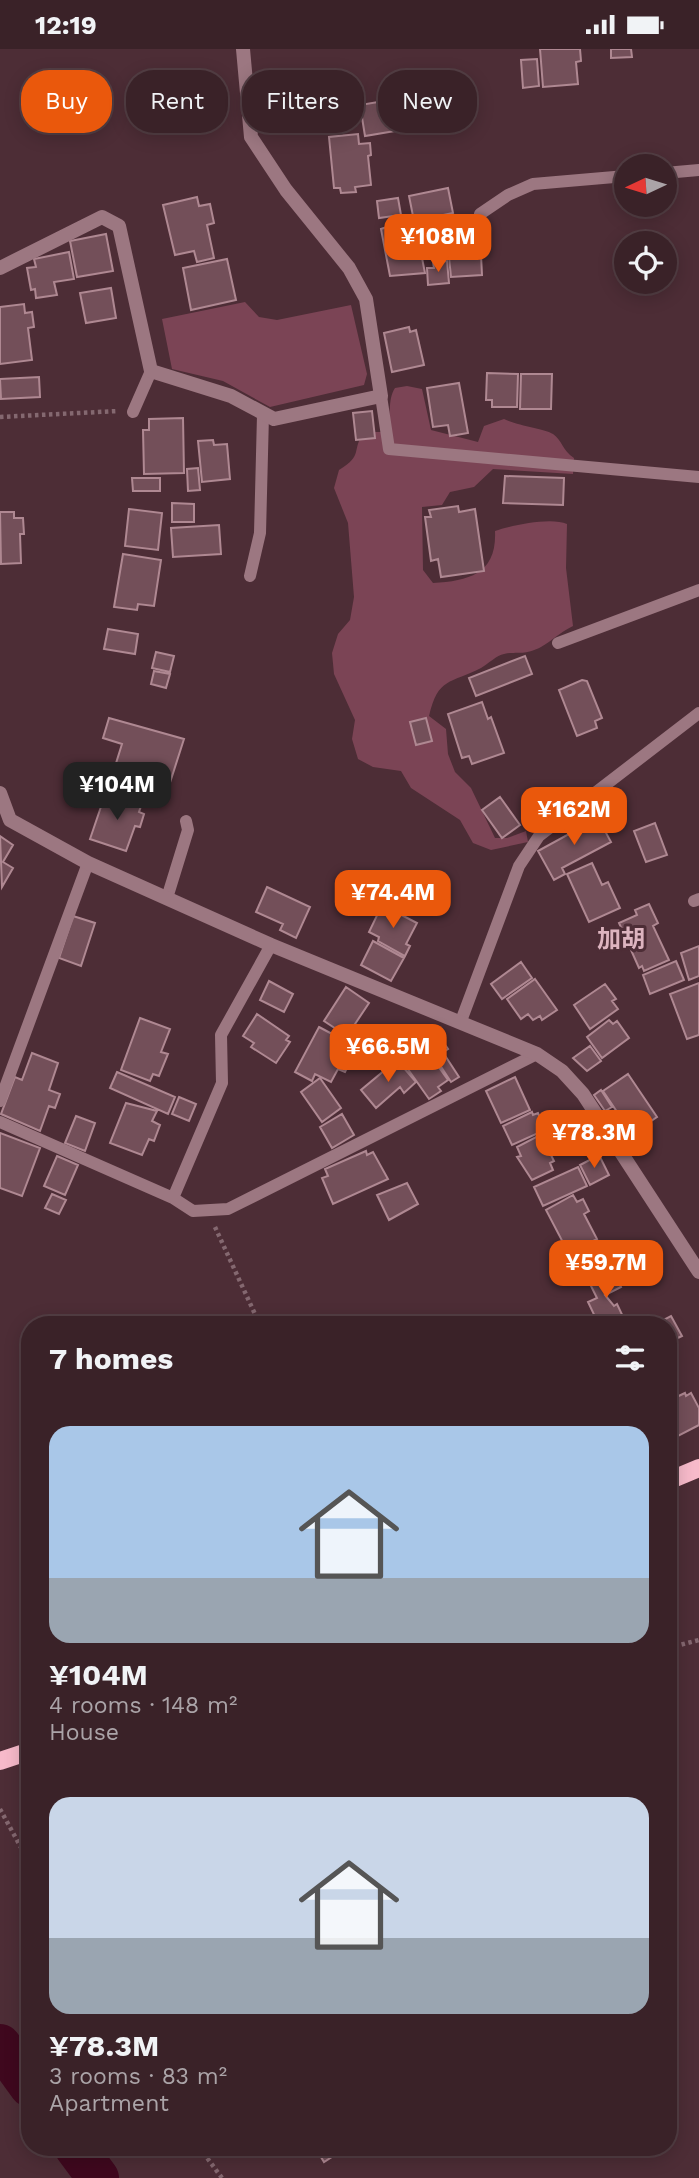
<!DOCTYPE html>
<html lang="en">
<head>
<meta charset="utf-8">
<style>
	body { margin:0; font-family:"Work Sans","Noto Sans JP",sans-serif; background:#452f34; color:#f1f3f6; height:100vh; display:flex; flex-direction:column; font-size:26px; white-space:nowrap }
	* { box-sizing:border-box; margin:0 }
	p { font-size:23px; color:#aba4a8 }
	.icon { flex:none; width:38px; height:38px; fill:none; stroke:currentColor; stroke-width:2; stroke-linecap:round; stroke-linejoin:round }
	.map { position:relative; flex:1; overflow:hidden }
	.sheet { position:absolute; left:21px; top:1267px; width:656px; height:840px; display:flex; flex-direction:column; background:#3a2228; border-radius:28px; box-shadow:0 4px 18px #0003,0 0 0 2px #543f45 }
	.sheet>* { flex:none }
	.banner { position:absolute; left:21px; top:21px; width:658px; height:63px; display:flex; gap:14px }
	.needle { width:46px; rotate:266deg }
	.buttons { position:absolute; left:614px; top:105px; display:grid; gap:14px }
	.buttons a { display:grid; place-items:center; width:63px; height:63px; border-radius:50%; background:#3a2228; box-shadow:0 4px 18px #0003,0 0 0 2px #543f45; font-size:35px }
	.price { position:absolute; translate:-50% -60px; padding:0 16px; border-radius:14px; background:#ea580c; color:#fff; font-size:23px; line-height:46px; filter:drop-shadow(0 2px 4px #0008) }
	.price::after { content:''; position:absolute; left:50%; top:42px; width:21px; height:16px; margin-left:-10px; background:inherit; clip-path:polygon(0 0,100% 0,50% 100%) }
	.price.current { background:#222; color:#fff }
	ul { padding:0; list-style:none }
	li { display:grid; align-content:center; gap:14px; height:371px; padding:0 28px }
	li span { display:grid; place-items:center; height:217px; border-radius:21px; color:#555 }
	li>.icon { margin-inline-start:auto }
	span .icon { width:126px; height:126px; fill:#fffc; stroke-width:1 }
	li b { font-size:30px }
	h2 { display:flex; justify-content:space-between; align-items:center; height:84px; padding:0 28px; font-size:30px }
	.pill { padding:0 24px; border-radius:28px; background:#3a2228; box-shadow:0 4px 18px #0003,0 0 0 2px #543f45; font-size:24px; line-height:63px }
	.pill.current { background:#ea580c; color:#fff }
	.status { display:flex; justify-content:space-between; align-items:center; height:49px; padding:0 35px; background:#3a2228; direction:ltr }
	.status svg { height:19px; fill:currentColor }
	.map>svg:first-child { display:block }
	.green { fill:#7b4455 }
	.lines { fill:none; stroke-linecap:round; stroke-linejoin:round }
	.river { stroke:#3f081e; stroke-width:42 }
	.building { fill:#734f59; stroke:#af8892; stroke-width:2 }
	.path { stroke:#846870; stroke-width:4.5; stroke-dasharray:3.5 3.5; stroke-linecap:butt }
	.service { stroke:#9c7781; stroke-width:12 }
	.minor { stroke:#9c7781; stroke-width:14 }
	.primary { stroke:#f7baca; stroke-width:18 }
	.labels { text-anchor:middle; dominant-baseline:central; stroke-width:6; stroke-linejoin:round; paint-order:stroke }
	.quarter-label { font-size:24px; font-weight:bold; fill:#ddb4bf; stroke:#4d2d36 }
</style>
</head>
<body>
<div class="status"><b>12:19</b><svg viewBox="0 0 49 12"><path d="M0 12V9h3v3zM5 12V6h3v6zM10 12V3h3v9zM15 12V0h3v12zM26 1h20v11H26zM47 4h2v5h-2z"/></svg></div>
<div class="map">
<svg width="699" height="2129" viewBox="0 0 699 2129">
	<rect width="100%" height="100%" fill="#4d2d36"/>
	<path class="green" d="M245,253L259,268L277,271L351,256L367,325L364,336L270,358L223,332L172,320L162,270Z
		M407,337L422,340L431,381L478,393L484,377L504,370C518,377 545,380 553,385C562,391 562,401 574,409L573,425L493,420L474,438L450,443L442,456L422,458L423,521L433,534C470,532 497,524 495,482C513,476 551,468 567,475L566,519L573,577C560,583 552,592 541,598C523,607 518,602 504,605C497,606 488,615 481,619C450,635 438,628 429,667L446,680L448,705L455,723L471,739L495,789H507L526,782L528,793L491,801L473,794L460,771L411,739L401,722L373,718L358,710L352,690L355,671L334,625L332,604L338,585L350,571L354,548L348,474L334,439L339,421C364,406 351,401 364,383H386C392,368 387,351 395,339Z"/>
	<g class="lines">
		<path class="river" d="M0,1996L30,2037
			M75,2098L98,2129"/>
	</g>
	<path class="building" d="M540,0H580L581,12L576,13L578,35L543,38Z
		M611,0H631L632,8L611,9Z
		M537,10L539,37L523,39L521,11Z
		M420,46L425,77L365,87L360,56Z
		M358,85L359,95L370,94L371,106L368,107L371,136L355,138L356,143L341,144L340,139H334L329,88Z
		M448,139L453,164L414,172L409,147Z
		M197,148L199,157L210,155L214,174L207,176L214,209L197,213L194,202L175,206L163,156Z
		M398,149L401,166L379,169L377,152Z
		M410,170L412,179L425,177L428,192L419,194L425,224L390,227L381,180Z
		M106,185L113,222L77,228L70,192Z
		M69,203L74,230L54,233L57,246L36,249L35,240L31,241L27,219L36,218L34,210Z
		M481,206L482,226L451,228L449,208Z
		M227,210L236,251L191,261L183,219Z
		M447,212L449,234L428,236L427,219H434L433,213Z
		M111,239L116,269L86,274L80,244Z
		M24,255L25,264L32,263L34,278L28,279L32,311L0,315V258Z
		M409,278L410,283L416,281L424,316L392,323L384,284Z
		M487,324L518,325L517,358H492V351H486Z
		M521,325H552L551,360H520Z
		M39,328L40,348L1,350L0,330Z
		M459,334L468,384L450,387L448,376L433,378L427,339Z
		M372,362L375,389L356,391L353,364Z
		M183,369L184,424L144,425L143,381H149V370Z
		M213,391L214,396L227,395L230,430L202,433L198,392Z
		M198,419L200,441L188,442L187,420Z
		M505,427L564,429L563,456L503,454Z
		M132,429H160V442H133Z
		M172,454L194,455V473H172Z
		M458,457L459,463L475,460L484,522L441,528L438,510L431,512L425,468H431L429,461Z
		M129,460L162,464L158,501L125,497Z
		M0,463H14V469H23L24,485H20L21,514L1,515Z
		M219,476L221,505L173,508L171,479Z
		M123,505L161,511L154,557L138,555L137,561L114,558Z
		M108,580L138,585L135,605L104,600Z
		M156,603L174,607L170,623L152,619Z
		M525,607L532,625L476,647L469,629Z
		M154,622L170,625L166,639L151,635Z
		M582,631L587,632L602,669L595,672L597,679L577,687L559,641Z
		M482,653L488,670L491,668L504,704L472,715L469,707L462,709L448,665Z
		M109,669L184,690L167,743L153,738L150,746L122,738L124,731L112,727L122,695L103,689Z
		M426,669L432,692L416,696L410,673Z
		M117,745L142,754L139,763L144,765L140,778L135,777L126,802L90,790L105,746L115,749Z
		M500,748L520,776L502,789L482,761Z
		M598,769L611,793L562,819L565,825L554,831L538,802Z
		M655,774L667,806L646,813L634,782Z
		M0,787L13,796L3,813L13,819L2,838Z
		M592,814L602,836L608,833L620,859L589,873L567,825Z
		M267,838L310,858L296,889L280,881L283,875L256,863Z
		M649,855L658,874L653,877L669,911L644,922L642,917L639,919L619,874L637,866L635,861Z
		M382,856L417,874L406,895L410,897L405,907L378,892L379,888L369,883Z
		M73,867L95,874L81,917L59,909Z
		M373,892L404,909L391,932L361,916Z
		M699,897V927L689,931L681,904Z
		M676,912L684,931L650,945L643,926Z
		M521,913L532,929L502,950L491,935Z
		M535,930L557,961L542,971L540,967L533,971L528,965L521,970L507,950Z
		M269,932L293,945L284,963L260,951Z
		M699,934V986L687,990L670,945Z
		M605,935L616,950L612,952L618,960L590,980L574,956Z
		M346,938L369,954L347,987L324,972Z
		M257,965L289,987L286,991L290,993L276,1014L251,998L254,994L243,987Z
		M140,969L170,980L161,1003L168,1005L159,1027L153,1025L150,1032L121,1021Z
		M609,971L613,975L617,972L629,989L602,1009L587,988Z
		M319,978L351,995L346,1006L352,1009L345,1023L338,1020L331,1033L315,1025L312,1032L295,1023Z
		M437,984L448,1000L433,1010L448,1031L438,1038L441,1042L429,1050L405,1016L412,1011L407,1004Z
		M590,997L601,1012L587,1022L573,1009Z
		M32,1004L58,1014L49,1041L60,1045L55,1059L49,1057L40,1082L1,1065L15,1028L22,1031Z
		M444,1005L459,1028L451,1033L436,1010Z
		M397,1011L416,1033L404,1044L400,1038L376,1059L361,1041Z
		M117,1023L175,1048L168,1065L110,1039Z
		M628,1025L657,1068L632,1085L603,1042Z
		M515,1028L530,1061L501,1074L486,1042Z
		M320,1029L341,1059L322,1073L301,1043Z
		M601,1041L612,1058L605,1062L594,1046Z
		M179,1048L196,1055L189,1072L172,1065Z
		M126,1054L157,1062L152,1072L160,1076L154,1092L149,1090L142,1106L110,1094Z
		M532,1063L533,1066L538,1064L545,1081L512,1096L503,1077Z
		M342,1065L354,1086L332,1099L320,1078Z
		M76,1067L95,1074L85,1102L65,1094Z
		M0,1084L40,1099L22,1147L0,1139Z
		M538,1087L542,1095L545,1094L554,1112L550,1114L553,1121L532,1131L517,1108L521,1107L517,1098Z
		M366,1102L367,1106L373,1103L388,1130L333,1155L322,1129L328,1127L325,1120Z
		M599,1106L609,1126L590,1136L580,1116Z
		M57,1107L78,1116L65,1146L44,1137Z
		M578,1118L587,1137L543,1157L534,1138Z
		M407,1134L418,1155L389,1171L377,1146Z
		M52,1145L66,1151L59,1165L45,1159Z
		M573,1146L577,1153L583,1150L589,1162L584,1165L597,1190L569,1205L546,1161Z
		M607,1222L608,1225L614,1222L621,1238L605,1246L614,1257L617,1255L626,1274L622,1276H599L588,1253L597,1249L588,1231Z
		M671,1267L682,1287L668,1294V1276H654Z
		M685,1344L686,1347L691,1344L699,1359V1376L676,1388L668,1373V1352Z
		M315,2098H338L341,2102L324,2113Z"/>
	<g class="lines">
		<path class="path" d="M0,368L118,362
			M215,1178L260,1276
			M668,1599L699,1591
			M0,1760L30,1815
			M199,2098L222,2129"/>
		<path class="service" d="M665,124L699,121
			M480,165L508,146L533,135L626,127
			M381,347L389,400L699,428
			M133,363L151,322
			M250,527L260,484L263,366
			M558,594L699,541
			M167,849L188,781L186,772
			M694,852L699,850
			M461,972L519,817L539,787L699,664
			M0,1052L88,814
			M0,1073L173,1149L193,1162L228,1160L537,1005
			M173,1149L222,1034L221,986L271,896"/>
		<path class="minor" d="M0,219L102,168L119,177L151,322L231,347L274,370L381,347L366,250L349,219L286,141L251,88L243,0
			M0,744L10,771L88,814L271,896L537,1005L562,1022L583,1045L699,1223"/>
		<path class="primary" d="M668,1432L699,1419
			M0,1712L30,1702"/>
	</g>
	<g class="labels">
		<g class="quarter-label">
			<text x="621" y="890">加胡</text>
		</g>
	</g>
</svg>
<div class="buttons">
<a><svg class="needle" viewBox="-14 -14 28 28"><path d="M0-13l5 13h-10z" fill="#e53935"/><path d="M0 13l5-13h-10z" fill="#aba4a8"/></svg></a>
<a><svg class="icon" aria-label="locate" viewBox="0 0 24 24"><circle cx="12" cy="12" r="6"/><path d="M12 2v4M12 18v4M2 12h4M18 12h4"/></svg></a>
</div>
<b class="price" style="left:438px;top:225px">¥108M</b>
<b class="price current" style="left:117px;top:773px">¥104M</b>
<b class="price" style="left:574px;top:798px">¥162M</b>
<b class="price" style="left:393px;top:881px">¥74.4M</b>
<b class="price" style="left:388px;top:1035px">¥66.5M</b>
<b class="price" style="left:594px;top:1121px">¥78.3M</b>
<b class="price" style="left:606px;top:1251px">¥59.7M</b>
<div class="banner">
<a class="pill current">Buy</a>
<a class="pill">Rent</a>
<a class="pill">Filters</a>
<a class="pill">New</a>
</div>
<section class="sheet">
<h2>7 homes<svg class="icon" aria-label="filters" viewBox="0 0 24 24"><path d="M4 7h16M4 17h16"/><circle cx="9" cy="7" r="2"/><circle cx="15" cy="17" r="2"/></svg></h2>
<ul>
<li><span style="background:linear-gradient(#a9c7e8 70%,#9aa5b1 0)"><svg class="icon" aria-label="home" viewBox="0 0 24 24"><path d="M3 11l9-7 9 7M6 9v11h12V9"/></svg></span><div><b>¥104M</b><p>4 rooms · 148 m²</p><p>House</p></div></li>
<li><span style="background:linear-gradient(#c9d6e8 65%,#9aa5b1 0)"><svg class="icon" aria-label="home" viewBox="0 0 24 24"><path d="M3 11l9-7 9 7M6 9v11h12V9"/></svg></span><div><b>¥78.3M</b><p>3 rooms · 83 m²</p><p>Apartment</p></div></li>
</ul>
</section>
</div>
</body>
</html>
